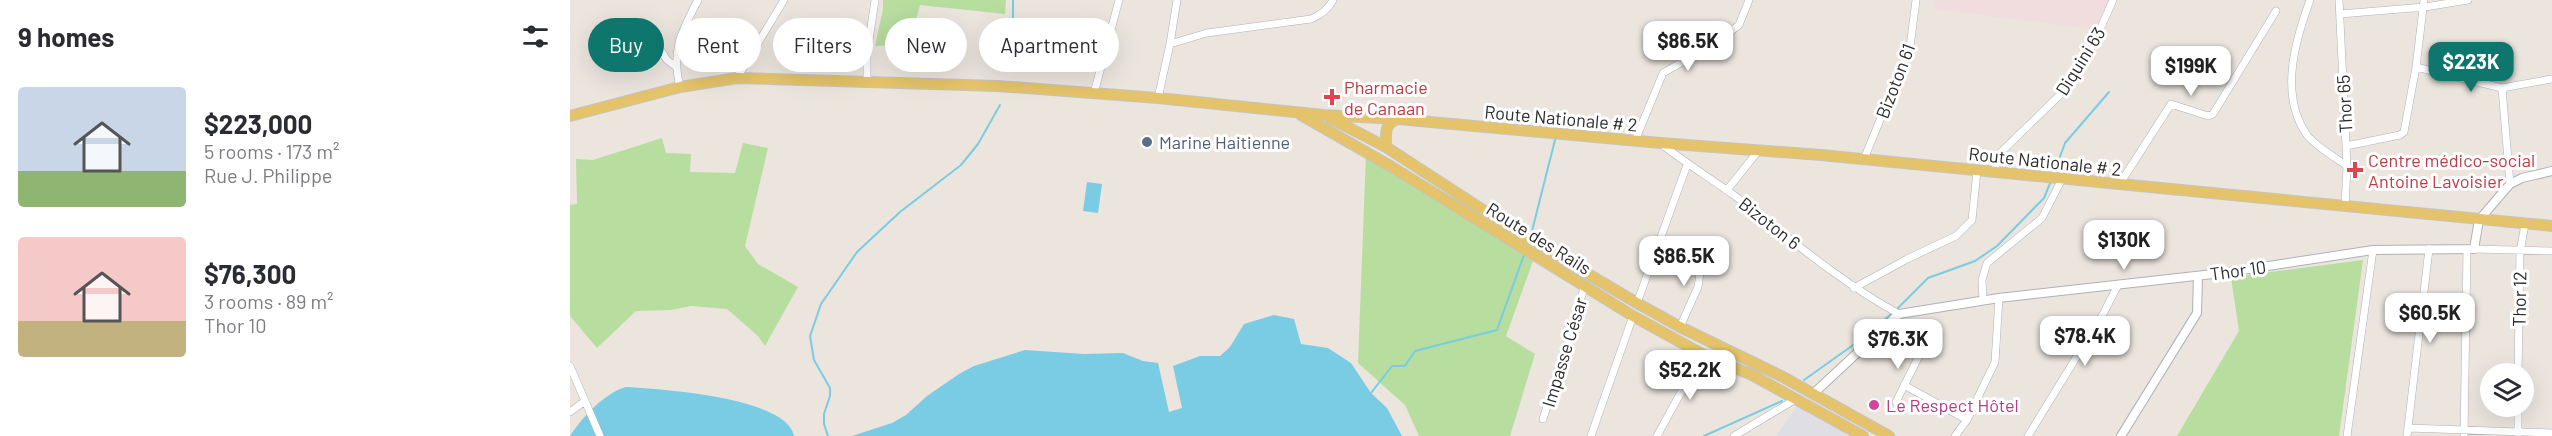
<!DOCTYPE html>
<html lang="en">
<head>
<meta charset="utf-8">
<style>
	body { margin:0; font-family:Barlow,sans-serif; background:#f7f7f7; color:#2b2b33; height:100vh; display:flex; flex-direction:column; font-size:22px; white-space:nowrap }
	* { box-sizing:border-box; margin:0 }
	p { font-size:20px; color:#7c7c81 }
	.icon { flex:none; width:33px; height:33px; fill:none; stroke:currentColor; stroke-width:2; stroke-linecap:round; stroke-linejoin:round }
	.map { position:relative; flex:1; overflow:hidden }
	.side { display:flex; flex-direction:column; background:#fff; width:570px }
	.side>* { flex:none }
	.hud { position:absolute; left:18px; top:18px; width:570px; height:54px; display:flex; gap:12px }
	.fabs { position:absolute; left:1910px; top:363px; display:grid; gap:12px }
	.fabs a { display:grid; place-items:center; width:54px; height:54px; border-radius:50%; background:#fff; box-shadow:0 6px 24px #0002; font-size:30px }
	.price { position:absolute; translate:-50% -51px; padding:0 14px; border-radius:12px; background:#fff; color:#222; font-size:20px; line-height:39px; filter:drop-shadow(0 2px 3px #0008) }
	.price::after { content:''; position:absolute; left:50%; top:36px; width:18px; height:14px; margin-left:-9px; background:inherit; clip-path:polygon(0 0,100% 0,50% 100%) }
	.price.active { background:#0f766e; color:#fff }
	ul { padding:0; list-style:none }
	li { display:flex; align-items:center; gap:18px; height:150px; padding:0 18px }
	li span { display:grid; place-items:center; flex:none; width:168px; height:120px; border-radius:6px; color:#555 }
	li>.icon { margin-inline-start:auto }
	span .icon { width:72px; height:72px; fill:#fffc; stroke-width:1 }
	li b { font-size:26px }
	h2 { display:flex; justify-content:space-between; align-items:center; height:72px; padding:0 18px; font-size:26px }
	.tag { padding:0 21px; border-radius:27px; background:#fff; box-shadow:0 6px 24px #0002; font-size:21px; line-height:54px }
	.tag.active { background:#0f766e; color:#fff }
	main { display:flex; flex:1; min-height:0 }
	.map>svg:first-child { display:block }
	.industrial { fill:#dfdee4 }
	.medical { fill:#f1dcde }
	.green { fill:#b7dd9f }
	.water { fill:#7acce4 }
	.lines { fill:none; stroke-linecap:round; stroke-linejoin:round }
	.stream { stroke:#7acce4; stroke-width:2 }
	.minor-casing { stroke:#aeb1ba; stroke-width:8 }
	.tertiary-casing { stroke:#aeb1ba; stroke-width:10 }
	.primary-casing { stroke:#c4c4c4; stroke-width:12 }
	.minor { stroke:#fff; stroke-width:7 }
	.tertiary { stroke:#fff; stroke-width:8 }
	.primary { stroke:#e4c36a; stroke-width:10 }
	.health-dot { fill:#e0444e; stroke:#fff; stroke-width:2 }
	.service-dot { fill:#5c6f8a; stroke:#fff; stroke-width:2 }
	.hotel-dot { fill:#d1479c; stroke:#fff; stroke-width:2 }
	.labels { text-anchor:middle; dominant-baseline:central; stroke-width:6; stroke-linejoin:round; paint-order:stroke }
	.street-label { font-size:18px; fill:#2b2b2b; stroke:#fff }
	.health-label { font-size:18px; fill:#be3a42; stroke:#fff; text-anchor:start }
	.service-label { font-size:18px; fill:#4e5e75; stroke:#fff; text-anchor:start }
	.hotel-label { font-size:18px; fill:#b23c85; stroke:#fff; text-anchor:start }
</style>
</head>
<body>
<main>
<section class="side">
<h2>9 homes<svg class="icon" aria-label="filters" viewBox="0 0 24 24"><path d="M4 7h16M4 17h16"/><circle cx="9" cy="7" r="2"/><circle cx="15" cy="17" r="2"/></svg></h2>
<ul>
<li><span style="background:linear-gradient(#c9d6e8 70%,#8fb573 0)"><svg class="icon" aria-label="home" viewBox="0 0 24 24"><path d="M3 11l9-7 9 7M6 9v11h12V9"/></svg></span><div><b>$223,000</b><p>5 rooms · 173 m²</p><p>Rue J. Philippe</p></div></li>
<li><span style="background:linear-gradient(#f6c9c9 70%,#c2b280 0)"><svg class="icon" aria-label="home" viewBox="0 0 24 24"><path d="M3 11l9-7 9 7M6 9v11h12V9"/></svg></span><div><b>$76,300</b><p>3 rooms · 89 m²</p><p>Thor 10</p></div></li>
</ul>
</section>
<div class="map">
<svg width="1982" height="436" viewBox="0 0 1982 436">
	<rect width="100%" height="100%" fill="#ebe5de"/>
	<path class="industrial" d="M1231,401L1286,436H1206Z"/>
	<path class="medical" d="M1365,0H1538L1526,29L1363,9Z"/>
	<path class="green" d="M313,0H436L435,14L350,5L340,44L305,46L313,9Z
		M92,138L96,153L121,154L120,172L165,173L173,143L198,148L175,246L188,264L228,287L195,346L188,336L157,309L121,306L101,310L66,311L27,348L0,316V205L7,204L6,159L23,160Z
		M796,155L963,261L936,336L965,354L940,436H849L835,405L788,363Z
		M1793,260L1769,436H1607L1669,331L1661,277Z"/>
	<path class="water" d="M517,182L532,184L528,213L513,211Z
		M704,315L724,319L731,344L758,348L781,363L801,393L817,408L832,436H282L322,423L336,415L357,396L389,374L404,366L455,350L514,354L553,353L573,361L588,363L599,412L612,408L603,366L630,356H650L660,347L674,324Z
		M56,387C90,389 217,397 224,436H0C12,418 34,393 56,387Z"/>
	<g class="lines">
		<path class="stream" d="M435,70L443,20V0
			M1484,173L1495,143L1539,92
			M961,235L986,136
			M1326,310L1358,278L1405,261L1427,246L1474,198L1481,181
			M1234,380L1300,333L1322,313
			M801,393L822,366H835L845,351L927,330L955,252
			M258,436L254,424V414L260,396V388L244,360L240,336L251,304L287,252L330,212L391,165L408,144L430,105
			M1134,436L1212,401"/>
		<defs>
			<path id="minor" d="M1740,0C1725,41 1709,95 1737,135C1744,145 1766,158 1777,166
				M1769,0L1777,166L1775,207
				M1770,14L1855,7L1898,0
				M72,22L97,60L105,66
				M600,44L637,33L741,19C751,15 758,10 763,0
				M1846,67L1932,88L1982,79
				M167,78L214,0
				M297,80V54L305,0
				M110,87C101,51 111,32 128,0
				M1932,88L1940,184
				M524,93L549,0
				M588,98L600,44L607,0
				M1065,141L1093,73L1144,44L1169,25L1179,0
				M1090,143C1114,162 1140,178 1165,196C1218,237 1270,282 1329,314
				M1776,146L1830,135L1834,132L1846,67L1854,0
				M1294,159L1340,47L1346,0
				M1424,172L1430,153L1495,90L1523,45L1543,0
				M1549,185L1601,104L1638,116L1643,114L1706,11
				M1157,190L1189,150
				M1904,249L1982,251
				M1284,288L1337,259L1386,236L1402,220L1407,171
				M1413,300L1412,280L1417,263L1472,218L1492,179
				M1067,303L1117,165
				M1110,327L1128,287L1133,252
				M0,366L30,436
				M1948,374L1950,252L1955,224
				M1334,385L1397,420
				M1326,402L1352,350
				M1948,406V436
				M0,412L15,401
				M973,419L1015,285
				M1838,428L1982,433
				M1021,436L1063,316
				M1087,436L1132,354
				M1164,436L1226,399
				M1385,436L1397,420L1425,362L1429,298
				M1458,436L1533,314L1548,285
				M1777,436L1803,250
				M1837,436L1859,249
				M1894,436L1897,249"/>
			<path id="tertiary" d="M1243,394L1329,314L1429,298L1652,273L1803,250L1904,249L1909,220L1940,184L1952,178L1982,171
				M1551,436L1627,313L1628,276"/>
			<path id="primary" d="M731,115L822,167L1063,316L1132,354L1182,375L1293,436
				M0,116L110,87L167,78L428,86L588,98L754,115L828,119L1090,143L1251,155L1982,226
				M760,118L816,147L947,232L1067,303L1110,327L1213,377L1319,436
				M816,147C816,134 814,123 828,119"/>
		</defs>
		<use href="#minor" class="minor-casing"/>
		<use href="#tertiary" class="tertiary-casing"/>
		<use href="#primary" class="primary-casing"/>
		<use href="#minor" class="minor"/>
		<use href="#tertiary" class="tertiary"/>
		<use href="#primary" class="primary"/>
	</g>
	<g class="health-dot">
		<path d="M759 88h6v6h6v6h-6v6h-6v-6h-6v-6h6z"/>
		<path d="M1782 161h6v6h6v6h-6v6h-6v-6h-6v-6h6z"/>
	</g>
	<circle class="service-dot" cx="577" cy="142" r="6"/>
	<circle class="hotel-dot" cx="1304" cy="405" r="6"/>
	<g class="labels">
		<g class="street-label">
			<text transform="translate(1510 61) rotate(-58)">Diquini 63</text>
			<text transform="translate(1325 81) rotate(-69)">Bizoton 61</text>
			<text transform="translate(1774 104) rotate(-93)">Thor 65</text>
			<text transform="translate(991 118) rotate(5)">Route Nationale # 2</text>
			<text transform="translate(1475 161) rotate(6)">Route Nationale # 2</text>
			<text transform="translate(1200 223) rotate(38)">Bizoton 6</text>
			<text transform="translate(969 238) rotate(32)">Route des Rails</text>
			<text transform="translate(1668 270) rotate(-8)">Thor 10</text>
			<text transform="translate(1949 299) rotate(-89)">Thor 12</text>
			<text transform="translate(994 352) rotate(-73)">Impasse César</text>
		</g>
		<g class="health-label">
			<text x="774" y="87">Pharmacie<tspan x="774" dy="21">de Canaan</tspan></text>
			<text x="1798" y="160">Centre médico-social<tspan x="1798" dy="21">Antoine Lavoisier</tspan></text>
		</g>
		<g class="service-label">
			<text x="589" y="142">Marine Haitienne</text>
		</g>
		<g class="hotel-label">
			<text x="1316" y="405">Le Respect Hôtel</text>
		</g>
	</g>
</svg>
<div class="fabs">
<a><svg class="icon" aria-label="layers" viewBox="0 0 24 24"><path d="M12 4l9 5-9 5-9-5zM3 14l9 5 9-5"/></svg></a>
</div>
<b class="price" style="left:1118px;top:72px">$86.5K</b>
<b class="price active" style="left:1901px;top:93px">$223K</b>
<b class="price" style="left:1621px;top:97px">$199K</b>
<b class="price" style="left:1554px;top:271px">$130K</b>
<b class="price" style="left:1114px;top:287px">$86.5K</b>
<b class="price" style="left:1860px;top:344px">$60.5K</b>
<b class="price" style="left:1515px;top:367px">$78.4K</b>
<b class="price" style="left:1328px;top:370px">$76.3K</b>
<b class="price" style="left:1120px;top:401px">$52.2K</b>
<div class="hud">
<a class="tag active">Buy</a>
<a class="tag">Rent</a>
<a class="tag">Filters</a>
<a class="tag">New</a>
<a class="tag">Apartment</a>
</div>
</div>
</main>
</body>
</html>
